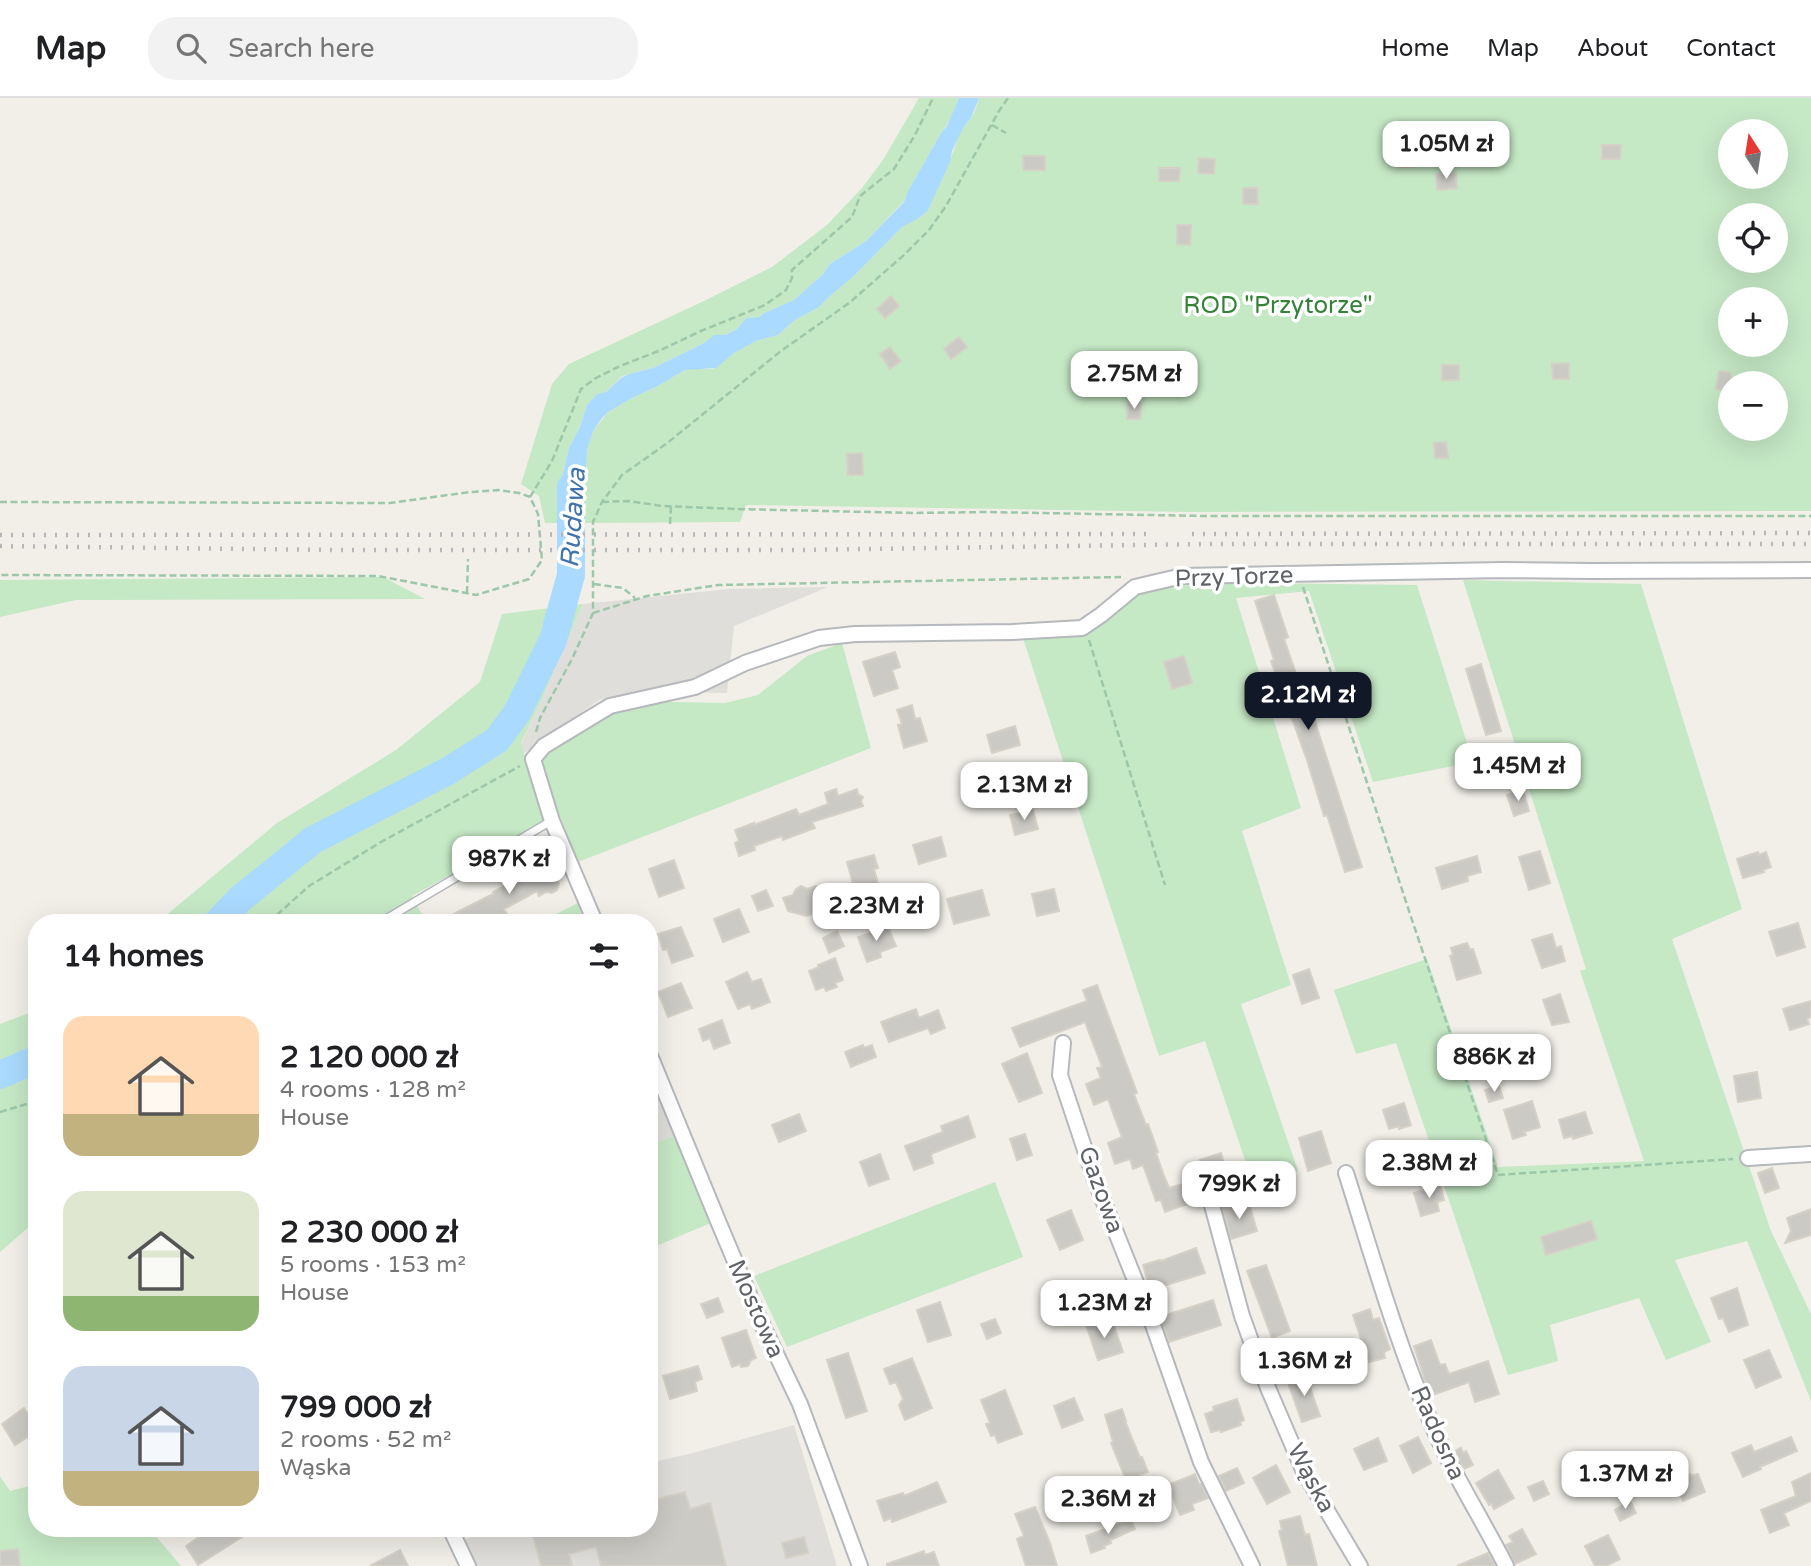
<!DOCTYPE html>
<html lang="en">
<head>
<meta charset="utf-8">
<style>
	body { margin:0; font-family:"Varela Round",sans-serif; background:#f2f2f2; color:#202124; height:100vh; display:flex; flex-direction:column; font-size:26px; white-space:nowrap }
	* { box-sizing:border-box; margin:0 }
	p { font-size:23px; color:#757577 }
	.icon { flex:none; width:38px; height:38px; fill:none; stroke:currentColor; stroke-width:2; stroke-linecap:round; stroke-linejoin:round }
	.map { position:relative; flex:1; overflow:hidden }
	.side { position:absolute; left:28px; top:816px; width:630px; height:623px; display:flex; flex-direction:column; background:#fff; border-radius:28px; box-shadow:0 7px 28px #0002 }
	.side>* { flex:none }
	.needle { width:46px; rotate:348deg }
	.controls { position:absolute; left:1718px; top:21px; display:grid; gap:14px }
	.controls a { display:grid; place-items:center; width:70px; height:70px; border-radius:50%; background:#fff; box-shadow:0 7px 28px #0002; font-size:35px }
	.price { position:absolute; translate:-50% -60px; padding:0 16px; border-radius:14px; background:#fff; color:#222; font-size:23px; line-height:46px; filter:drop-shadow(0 2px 4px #0008) }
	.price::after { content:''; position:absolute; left:50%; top:42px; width:21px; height:16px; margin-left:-10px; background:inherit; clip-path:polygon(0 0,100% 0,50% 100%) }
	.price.selected { background:#111827; color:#fff }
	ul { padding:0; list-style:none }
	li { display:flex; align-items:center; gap:21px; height:175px; padding:0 35px }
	li span { display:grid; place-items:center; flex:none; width:196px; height:140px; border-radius:21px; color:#555 }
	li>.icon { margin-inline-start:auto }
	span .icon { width:84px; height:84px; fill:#fffc; stroke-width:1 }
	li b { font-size:30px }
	h2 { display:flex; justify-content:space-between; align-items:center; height:84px; padding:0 35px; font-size:30px }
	header { display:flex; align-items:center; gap:42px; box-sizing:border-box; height:98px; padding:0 35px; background:#fff; border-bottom:2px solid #e0e0e0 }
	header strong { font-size:33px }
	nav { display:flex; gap:38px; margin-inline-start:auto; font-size:24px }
	.search { width:490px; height:63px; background:#f2f2f2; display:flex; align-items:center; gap:18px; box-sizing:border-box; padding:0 24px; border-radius:28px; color:#757577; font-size:26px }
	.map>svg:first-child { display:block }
	.industrial { fill:#e0deda }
	.green { fill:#c5e8c5; fill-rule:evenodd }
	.water { fill:#aadaff }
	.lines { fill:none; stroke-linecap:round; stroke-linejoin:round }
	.river { stroke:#aadaff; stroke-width:28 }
	.building { fill:#cccac5; stroke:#d6d1c6; stroke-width:2 }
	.service-casing { stroke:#b5b8bc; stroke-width:10 }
	.minor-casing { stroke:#b5b8bc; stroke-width:18 }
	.path { stroke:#9cc7a9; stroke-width:2.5; stroke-dasharray:7 3.5; stroke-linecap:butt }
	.service { stroke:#fff; stroke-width:7 }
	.minor { stroke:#fff; stroke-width:14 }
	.rail { stroke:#b6b7b8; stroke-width:4.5; stroke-dasharray:2 9; stroke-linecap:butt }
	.labels { text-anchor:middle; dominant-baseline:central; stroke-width:7; stroke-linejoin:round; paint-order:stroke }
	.park-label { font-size:24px; fill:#348238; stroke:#fff }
	.street-label { font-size:24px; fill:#5f6368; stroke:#fff }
	.water-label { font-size:26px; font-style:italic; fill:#4174aa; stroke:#fff }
</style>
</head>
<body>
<header>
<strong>Map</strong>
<div class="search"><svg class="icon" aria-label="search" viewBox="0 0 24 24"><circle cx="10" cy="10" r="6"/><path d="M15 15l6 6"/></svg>Search here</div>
<nav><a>Home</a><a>Map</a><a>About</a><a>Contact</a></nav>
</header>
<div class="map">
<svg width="1811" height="1468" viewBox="0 0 1811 1468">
	<rect width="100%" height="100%" fill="#f1efe8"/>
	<path class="industrial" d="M828,489L734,528L727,595L639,593L599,602L524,655L521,646L540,606L583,506L729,491Z
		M649,978L678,1037L649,1047Z
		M794,1327L837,1468H475L464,1442L484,1433V1430H649V1365L689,1356Z"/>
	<path class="green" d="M919,0H959C953,13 951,24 941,35L908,93L904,103L866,143L830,166L823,176L794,202L764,215L759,219L746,220L737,231L724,237H714L704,245L653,270L629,276L621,279L606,294L597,296L587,307L580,329L569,350L562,379V410L556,425H545L539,398L521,386L552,286L569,266L704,203L772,169L827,127L862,90L883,62Z
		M979,0H1811V413L1191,414L746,407L740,424L578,425L580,393L583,383L587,352L593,333L608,314L632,300L656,289L685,272L693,271H713L734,255L756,243L778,237L795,222L819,209L830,198L855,177L902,129C925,114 939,88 949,64C954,54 956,43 961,33C964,28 968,25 971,20C975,14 977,7 979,0ZM1731,33H1776V79H1731ZM1731,117H1776V163H1731ZM1731,201H1776V247H1731ZM1731,285H1776V331H1731Z
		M383,479L425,501L76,502L0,519V482Z
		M1463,482L1641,486L1742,811L1672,841L1771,1133L1811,1216V1303L1747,1143L1675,1162L1711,1244L1666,1262L1639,1200L1550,1227L1558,1263L1508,1277L1396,945L1356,956L1334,892L1427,861L1498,1069L1644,1063L1580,873L1586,871Z
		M1170,484L1417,487L1473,664L1373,684L1309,493L1236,500L1301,710L1242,733L1291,887L1241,906L1298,1073L1254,1089L1205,943L1159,958L1020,531L1082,523L1138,491Z
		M583,506L540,606L521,645L546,724L412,798L426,824H158L277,725L396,652L480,584L502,516Z
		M842,545L871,650L578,764L538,661L581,622L625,605L671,604L725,605L758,597L807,558Z
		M578,805L584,824H540Z
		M37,912V1122L0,1154V926Z
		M678,1037L713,1124L649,1151V1047Z
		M995,1084L1023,1159L787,1249L754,1178Z
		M0,1378L10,1393L37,1386V1430H149L181,1468H0Z"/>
	<path class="water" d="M959,0H979L971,20L963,30L952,53L950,64L928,112L919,120L902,129L855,177L830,198L819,209L795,222L778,237L756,243L734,255L716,270L685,272L656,289L632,300L608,314L602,320L593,333L587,352L586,367L580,393L578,425H556L562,410V379L569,350L580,329L587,307L597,296L606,294L621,280L629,276L653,270L704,245L714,237H725L737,231L746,220L759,219L764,215L794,202L823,176L830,166L866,143L904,104L908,93L941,35L947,28Z"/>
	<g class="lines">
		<path class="river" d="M218,824L240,801L313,742L448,673L497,642L517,615L553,542L571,477V389
			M0,977L37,961"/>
	</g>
	<path class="building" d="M1602,47H1621L1620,61H1602Z
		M1399,55H1414V69H1399Z
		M1023,58H1045V72H1024Z
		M1199,60L1215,61L1214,76L1198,75Z
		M1159,70H1180L1179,83H1159Z
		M1456,75L1457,90L1437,92L1436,76Z
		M1243,90H1257L1258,106H1243Z
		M1177,127H1191L1190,147L1177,146Z
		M891,198L899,208L885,220L877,211Z
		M959,239L967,249L951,261L944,251Z
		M890,249L901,263L890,271L880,256Z
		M1569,265V281H1553L1552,266Z
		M1442,267H1459V282H1442Z
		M1719,273L1731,275V293L1716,291Z
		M1128,304L1141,305L1140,321H1127Z
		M1446,344L1448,360H1435L1434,345Z
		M862,355L863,377H848L847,356Z
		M1274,497L1288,539L1284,541L1300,587L1306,585L1310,597L1308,598L1318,633L1362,769L1345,774L1327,717L1324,718L1307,662L1271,563L1274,562L1255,503Z
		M895,554L900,569L892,572L898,590L874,598L863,564Z
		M1184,558L1192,585L1172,591L1164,564Z
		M1481,566L1501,633L1486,637L1466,571Z
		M912,607L915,621L920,620L927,643L904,650L898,627L902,626L897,612Z
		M1015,628L1020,647L992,655L987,637Z
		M836,691L838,698L857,691L858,696L863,699L861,703L863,708L812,724L815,730L783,742L782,738L754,748L755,752L739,758L735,745L739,743L735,732L754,725V727L796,711L799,717L828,706L825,695Z
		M1523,692L1529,713L1514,718L1507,697Z
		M1033,712L1038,731L1015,737L1010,717Z
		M941,739L946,758L919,766L913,747Z
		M1540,753L1550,785L1529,792L1519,759Z
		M1758,754L1759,757L1766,754L1771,769L1763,772L1764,774L1743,780L1737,761Z
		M874,757L878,770L874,771L878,786L855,793L847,764Z
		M1477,758L1481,774L1467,778L1468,783L1442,791L1436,770Z
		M545,761L559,786L557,792L552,795L546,794L539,798L537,793L504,811L507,816L493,824H438L493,796V794L526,776L525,773Z
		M674,762L684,790L659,799L649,771Z
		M801,788L807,791L816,788L824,808L814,812L812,816L806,818L788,813L783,800L793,797L796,791Z
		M1054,791L1059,813L1037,818L1032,796Z
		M766,792L773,808L758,813L752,798Z
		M982,792L989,817L954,826L947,801Z
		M739,811L749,834L723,844L714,821Z
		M1798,825L1805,849L1777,858L1769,834Z
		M681,829L693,858L672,865L667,851L663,852L658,836Z
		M888,829L896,848L880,854L881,859L867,864L858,839Z
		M837,833L844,848L829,855L823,840Z
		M1552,836L1556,850L1561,848L1565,863L1542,870L1532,842Z
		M1467,845L1470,852L1473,851L1481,875L1457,882L1450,858L1453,857L1451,850Z
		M835,860L843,882L835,885L837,889L826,893L824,889L816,892L809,873L819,869L818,867Z
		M1309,871L1319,900L1302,906L1293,877Z
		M747,874L752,884L761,881L770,904L752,911L750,906L738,911L726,884Z
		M681,885L692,910L668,919L658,894Z
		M1097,887L1137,995L1134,996L1146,1027L1148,1026L1158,1054L1156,1055L1164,1078L1169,1090L1183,1086L1190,1105L1165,1114L1161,1102L1156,1103L1143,1067L1133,1071L1130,1061L1115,1066L1108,1045L1122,1039L1114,1018L1108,1001L1094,1007L1086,986L1101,980L1097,970L1102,969L1085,924L1020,949L1012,930L1087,903L1083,892Z
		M1560,896L1569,924L1552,927L1543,902Z
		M1811,903V919L1807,921L1809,926L1790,932L1783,911Z
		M916,911L919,920L938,912L945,930L931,936L928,930L889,944L881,924Z
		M722,922L730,945L714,951L710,940L703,943L699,931Z
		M1477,939L1485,961L1471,965L1464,943Z
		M863,947L864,950L872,947L876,959L851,969L845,954Z
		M1027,955L1042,995L1019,1004L1002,966Z
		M1757,974L1761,1000L1738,1004L1734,978Z
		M1499,988L1503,1000L1489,1004L1485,992Z
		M1532,1003L1540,1029L1524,1034L1526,1037L1513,1041L1504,1012Z
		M1404,1005L1411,1027L1399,1031V1028L1389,1031L1383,1012Z
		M1585,1014L1592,1035L1573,1041V1038L1564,1040L1559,1022Z
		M799,1016L806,1033L779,1044L772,1027Z
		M968,1018L975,1039L933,1055L931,1057L933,1065L914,1072L905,1048L943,1034L941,1028Z
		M1321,1033L1331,1065L1308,1073L1299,1040Z
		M1025,1036L1032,1057L1017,1062L1010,1041Z
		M1221,1055L1227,1076L1211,1080H1205L1200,1062Z
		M880,1056L889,1081L869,1088L860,1064Z
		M1772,1070L1779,1090L1765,1095L1758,1075Z
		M1440,1087L1444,1102L1437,1104L1439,1113L1421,1118L1414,1095Z
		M1230,1106L1232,1108L1238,1107L1240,1111L1250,1109L1257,1133L1231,1141L1222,1108Z
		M1811,1111V1137L1785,1145L1791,1133L1787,1120Z
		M1071,1112L1083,1142L1060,1152L1047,1122Z
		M1591,1123L1597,1141L1546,1157L1541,1139Z
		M1196,1150L1205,1175L1150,1192L1143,1167L1160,1162L1161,1163Z
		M1266,1167L1290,1233L1272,1240L1247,1173Z
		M1737,1190L1748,1227L1729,1234L1723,1220L1719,1221L1711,1200Z
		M718,1200L723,1214L707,1220L701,1206Z
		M1213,1202L1221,1227L1169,1244L1160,1219Z
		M940,1204L951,1237L928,1244L917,1212Z
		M1370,1211L1373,1222L1379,1220L1390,1251L1384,1254L1385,1260L1369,1264L1353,1217Z
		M995,1221L1001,1235L987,1241L981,1226Z
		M1102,1222L1105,1230L1114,1228L1123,1254L1098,1262L1086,1227Z
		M746,1232L756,1260L751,1262L748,1268L741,1269L740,1266L732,1269L722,1240Z
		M1431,1242L1440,1267L1445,1266L1449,1276L1488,1263L1499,1296L1475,1304L1469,1284L1430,1298L1414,1248Z
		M1769,1252L1781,1279L1756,1290L1744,1262Z
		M848,1255L867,1313L846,1320L827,1262Z
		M912,1260L932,1310L905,1322L899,1307L903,1301L896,1284L890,1286L884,1271Z
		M698,1268L702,1281L695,1284L697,1293L670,1301L663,1278Z
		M1305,1275L1320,1318L1302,1324L1287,1282Z
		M1005,1292L1022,1336L998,1345L995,1337L991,1338L986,1326L990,1325L981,1302Z
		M1074,1300L1083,1322L1062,1330L1054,1308Z
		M1237,1301L1244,1322L1240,1324L1241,1327L1221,1334L1220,1332L1211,1334L1205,1316L1214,1313L1213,1309Z
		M24,1310L37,1330V1333L15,1347L2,1326Z
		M1122,1311L1126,1323H1125L1140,1360L1142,1359L1148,1374L1126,1382L1111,1345L1113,1344L1105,1317Z
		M1418,1339L1431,1365L1413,1375L1400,1348Z
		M1791,1339L1797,1353L1760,1369L1761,1371L1743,1379L1732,1355L1751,1347L1754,1354Z
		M1378,1340L1387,1363L1364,1372L1354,1351Z
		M1461,1350L1463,1355L1466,1353L1473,1367L1464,1371L1455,1353Z
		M1673,1361L1681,1378L1668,1383L1660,1367Z
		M1276,1367L1290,1394L1267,1406L1253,1380Z
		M1237,1370L1244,1385L1226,1393L1219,1378Z
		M1498,1372L1514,1400L1494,1411L1491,1405L1489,1407L1476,1385Z
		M1811,1375V1403L1784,1415L1789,1427L1770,1435L1761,1412L1796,1398L1792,1384Z
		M1195,1376L1199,1386H1201L1208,1400L1192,1406L1194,1412L1180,1417L1168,1387Z
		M1690,1376L1691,1378L1698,1376L1705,1394L1683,1403L1675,1382Z
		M1543,1383L1549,1396L1534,1403L1528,1389Z
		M937,1384L946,1404L892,1424L891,1420L884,1423L877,1403L903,1395L904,1398Z
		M685,1394L690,1411L710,1405L726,1468H601L596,1449L569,1456L572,1468H541L531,1430H649V1403Z
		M1630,1403L1636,1415L1620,1423L1615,1412Z
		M1035,1409L1050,1445L1057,1468H1026L1017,1441L1024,1438L1015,1416Z
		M1300,1418L1305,1437L1309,1436L1317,1468H1288L1279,1433L1282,1432L1280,1423Z
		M1131,1422L1135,1431L1110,1442L1111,1445L1104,1448L1105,1450L1091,1455L1086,1438Z
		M193,1430H256L198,1467L186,1448L199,1439Z
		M1522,1431L1536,1456L1515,1466L1506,1447L1513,1444L1509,1438Z
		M1608,1437L1620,1461L1606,1468H1595L1585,1448Z
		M804,1439L808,1455L786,1460L782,1445Z
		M18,1451L20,1468H0V1453Z
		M400,1452L408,1468H370Z
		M924,1453L925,1457L934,1454L939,1468H887V1466Z
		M1488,1455L1495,1468H1457Z"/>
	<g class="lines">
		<defs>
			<path id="service" d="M381,824L551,723"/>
			<path id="minor" d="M595,824L552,723L533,661L544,648L610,608L695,589L745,565L819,540L855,536L1012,534L1082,530L1101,517L1135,489L1182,478L1504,472L1592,473L1811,472
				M1063,945L1060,977L1095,1082L1153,1227L1201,1364L1252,1468
				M649,955L718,1123L758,1218L800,1306L860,1468
				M1748,1060L1811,1056
				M1346,1075C1372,1157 1396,1242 1430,1322C1451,1373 1481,1419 1506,1468
				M1207,1089L1242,1218L1268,1290L1304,1374L1360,1468
				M450,1430L468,1468"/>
		</defs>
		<use href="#service" class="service-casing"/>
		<use href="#minor" class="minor-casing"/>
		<path class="path" d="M992,27L1006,35
			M530,399L552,363L581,291L596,280L620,268L661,252L701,233L765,207L786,192L792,180V172L852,119L860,98L894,71L915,37L933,0
			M0,404L390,405L470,394L499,392L519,395L530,399L538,416L542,462L529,481L476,497L378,478L0,477
			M602,404L629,403L662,408L737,411L914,415L986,414L1204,418H1811
			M670,426L671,408
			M594,486L623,490L635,500
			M1303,489L1410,816L1498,1077L1733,1061
			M467,495L468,461
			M593,515L647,498L718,487L1121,479
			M1089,542L1165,787
			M536,634L540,620L572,561L593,515V424L602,404L622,377L666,346L781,253L849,205L904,157L929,132L946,108L999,13L1008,0
			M269,824L309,788L381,744L520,668
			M0,1014L37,1003"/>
		<use href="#service" class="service"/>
		<use href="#minor" class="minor"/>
		<path class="rail" d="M1192,436L1811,435
			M0,437L1150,436
			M0,448L332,452H797L1208,446H1811"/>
	</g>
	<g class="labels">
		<g class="park-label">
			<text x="1278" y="207">ROD "Przytorze"</text>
		</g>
		<g class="street-label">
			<text transform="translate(1234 479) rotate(-2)">Przy Torze</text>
			<text transform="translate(1101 1092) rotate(70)">Gazowa</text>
			<text transform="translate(756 1211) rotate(66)">Mostowa</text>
			<text transform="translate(1438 1335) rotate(66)">Radosna</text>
			<text transform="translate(1311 1380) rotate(62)">Wąska</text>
		</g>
		<g class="water-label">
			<text transform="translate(573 420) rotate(-86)">Rudawa</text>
		</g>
	</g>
</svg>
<div class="controls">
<a><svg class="needle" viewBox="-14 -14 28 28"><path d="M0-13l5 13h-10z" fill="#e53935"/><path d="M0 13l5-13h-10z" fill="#757577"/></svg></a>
<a><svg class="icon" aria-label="locate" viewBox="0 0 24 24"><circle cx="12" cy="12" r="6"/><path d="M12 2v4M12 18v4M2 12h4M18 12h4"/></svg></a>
<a>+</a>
<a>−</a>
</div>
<b class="price" style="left:1446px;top:83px">1.05M zł</b>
<b class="price" style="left:1134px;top:313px">2.75M zł</b>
<b class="price selected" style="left:1308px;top:634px">2.12M zł</b>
<b class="price" style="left:1518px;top:705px">1.45M zł</b>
<b class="price" style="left:1024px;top:724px">2.13M zł</b>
<b class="price" style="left:509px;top:798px">987K zł</b>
<b class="price" style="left:876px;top:845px">2.23M zł</b>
<b class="price" style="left:1494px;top:996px">886K zł</b>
<b class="price" style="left:1429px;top:1102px">2.38M zł</b>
<b class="price" style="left:1239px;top:1123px">799K zł</b>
<b class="price" style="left:1104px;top:1242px">1.23M zł</b>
<b class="price" style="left:1304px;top:1300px">1.36M zł</b>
<b class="price" style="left:1625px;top:1413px">1.37M zł</b>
<b class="price" style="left:1108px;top:1438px">2.36M zł</b>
<section class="side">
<h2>14 homes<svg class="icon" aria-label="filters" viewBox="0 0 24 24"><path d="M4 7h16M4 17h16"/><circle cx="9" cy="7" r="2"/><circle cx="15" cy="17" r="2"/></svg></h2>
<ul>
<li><span style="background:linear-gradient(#ffd9b3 70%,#c2b280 0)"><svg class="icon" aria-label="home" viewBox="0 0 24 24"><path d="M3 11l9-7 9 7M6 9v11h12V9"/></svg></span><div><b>2 120 000 zł</b><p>4 rooms · 128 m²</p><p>House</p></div></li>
<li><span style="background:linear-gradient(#dfe7d0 75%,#8fb573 0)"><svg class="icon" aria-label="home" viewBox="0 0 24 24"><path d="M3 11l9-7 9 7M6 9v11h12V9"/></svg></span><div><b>2 230 000 zł</b><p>5 rooms · 153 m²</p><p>House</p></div></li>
<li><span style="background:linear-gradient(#c9d6e8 75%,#c2b280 0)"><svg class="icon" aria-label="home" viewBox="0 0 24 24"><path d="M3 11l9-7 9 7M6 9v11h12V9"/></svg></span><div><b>799 000 zł</b><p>2 rooms · 52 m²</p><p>Wąska</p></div></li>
</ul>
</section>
</div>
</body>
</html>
